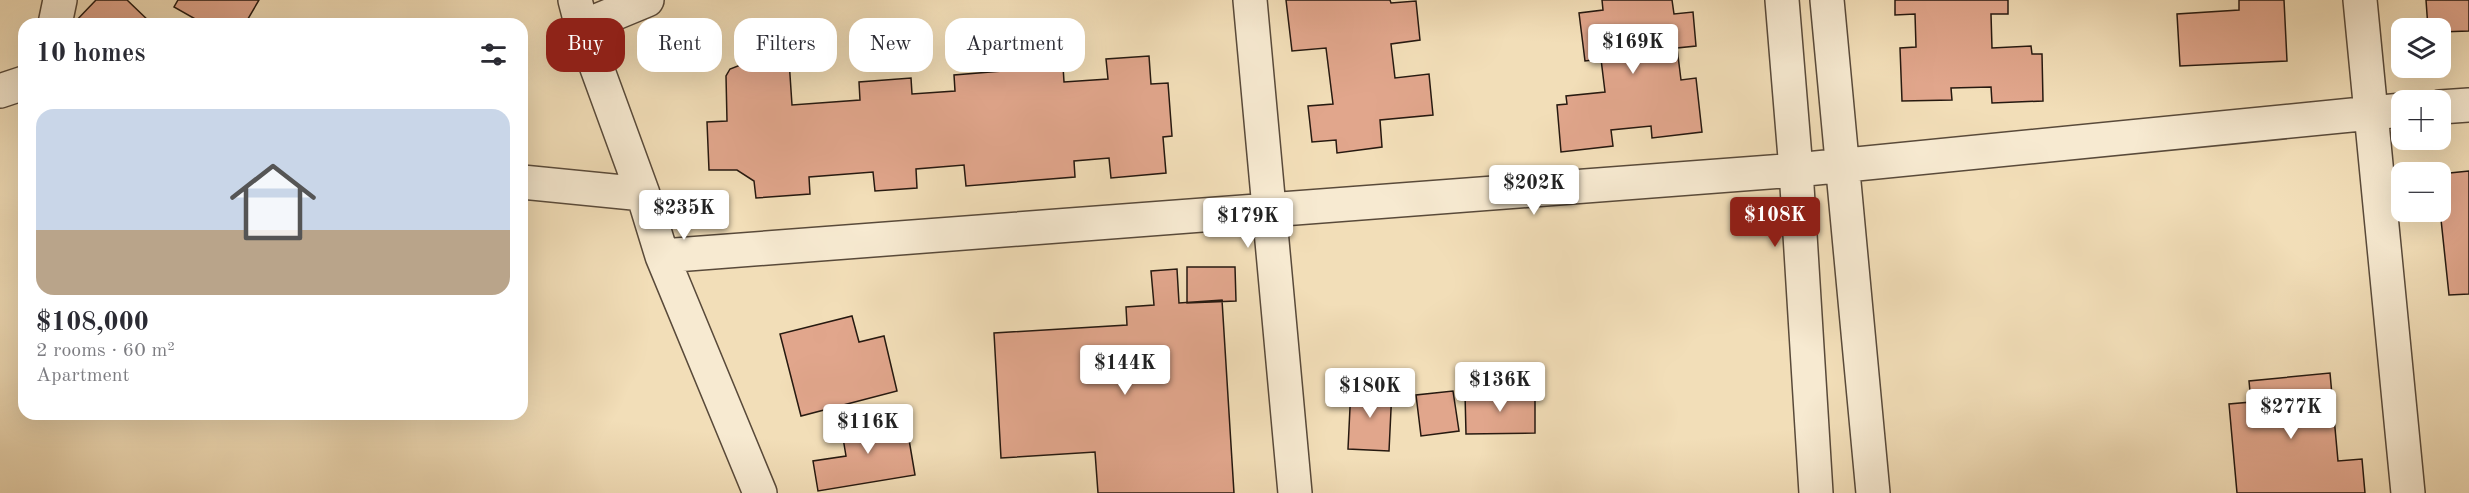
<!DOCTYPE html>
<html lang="en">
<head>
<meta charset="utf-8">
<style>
	body { margin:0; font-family:"Old Standard TT",serif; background:#f2f2f3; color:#2b2b33; height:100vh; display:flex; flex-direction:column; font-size:22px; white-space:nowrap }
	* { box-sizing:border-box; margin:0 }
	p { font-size:20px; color:#7c7c81 }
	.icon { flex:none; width:33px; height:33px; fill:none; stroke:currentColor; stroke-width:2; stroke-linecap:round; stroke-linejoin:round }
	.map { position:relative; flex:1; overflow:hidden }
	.side { position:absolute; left:18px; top:18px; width:510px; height:402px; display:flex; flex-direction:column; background:#fff; border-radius:18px; box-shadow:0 6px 24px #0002 }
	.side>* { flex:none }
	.banner { position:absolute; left:546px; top:18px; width:570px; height:54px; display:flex; gap:12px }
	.tools { position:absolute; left:2391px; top:18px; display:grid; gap:12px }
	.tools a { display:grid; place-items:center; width:60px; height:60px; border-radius:12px; background:#fff; box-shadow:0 6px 24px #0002; font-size:30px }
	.price { position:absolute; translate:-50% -51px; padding:0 14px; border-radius:6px; background:#fff; color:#222; font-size:20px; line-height:39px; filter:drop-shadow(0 2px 3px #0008) }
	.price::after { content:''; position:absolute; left:50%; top:36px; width:18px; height:14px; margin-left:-9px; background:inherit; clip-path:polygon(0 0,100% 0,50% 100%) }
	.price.current { background:#8f2418; color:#fff }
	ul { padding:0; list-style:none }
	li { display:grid; align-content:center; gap:12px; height:318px; padding:0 18px }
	li span { display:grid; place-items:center; height:186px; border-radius:18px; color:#555 }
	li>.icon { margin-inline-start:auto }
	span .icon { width:108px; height:108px; fill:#fffc; stroke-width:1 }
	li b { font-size:26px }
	h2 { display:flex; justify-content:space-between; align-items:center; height:72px; padding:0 18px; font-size:26px }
	.chip { padding:0 21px; border-radius:18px; background:#fff; box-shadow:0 6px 24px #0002; font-size:21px; line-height:54px }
	.chip.current { background:#8f2418; color:#fff }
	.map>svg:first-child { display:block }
	.building { fill:#e1a68c; stroke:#261910; stroke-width:1.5 }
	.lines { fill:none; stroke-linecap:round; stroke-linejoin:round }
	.street-casing { stroke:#594a3a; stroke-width:36 }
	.street { stroke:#f7ead1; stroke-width:33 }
</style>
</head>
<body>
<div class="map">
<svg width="2469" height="493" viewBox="0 0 2469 493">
	<rect width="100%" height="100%" fill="#f2deb8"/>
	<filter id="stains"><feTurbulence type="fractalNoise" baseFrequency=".00333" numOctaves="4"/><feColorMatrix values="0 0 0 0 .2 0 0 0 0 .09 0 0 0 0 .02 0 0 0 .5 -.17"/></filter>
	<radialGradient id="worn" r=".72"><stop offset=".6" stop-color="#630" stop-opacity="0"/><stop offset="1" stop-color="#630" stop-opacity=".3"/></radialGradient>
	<path class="building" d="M96,0H127L152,24H73Z
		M178,0H259L245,24H204L174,7Z
		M1286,0H1390L1391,3L1416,1L1420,40L1391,44L1395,78L1429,74L1433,115L1380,120L1382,147L1337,153L1336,140L1312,142L1308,106L1333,104L1326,48L1292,51Z
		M1602,0H1672L1674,14L1693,12L1696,46L1677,48L1681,80L1696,78L1702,132L1652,138L1651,126L1611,130L1613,146L1561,152L1557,105L1567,104L1566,96L1605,92L1601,59L1585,61L1579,13L1603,10Z
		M1895,0H2008V14H1991L1992,48L2031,46L2032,54H2042L2043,101L1992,103L1991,87L1951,88L1952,100L1902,101L1900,48L1916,47L1915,14L1895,15Z
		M2239,0H2284L2287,61L2180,66L2177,14L2239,10Z
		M2426,0H2469V31L2440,32V28H2428Z
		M1149,56L1151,84L1168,83L1172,136L1163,137L1166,173L1111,178L1109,158L1074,161L1075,177L966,186L964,165L916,169L917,188L875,191L873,172L809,177L810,194L756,198L754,181L737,170H709L707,122L727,121L726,76L730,69L743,64L789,60L792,105L860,100L859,82L911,78L912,94L955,91L954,75L1063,66L1064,82L1108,79L1106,59Z
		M2469,171V294L2449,295L2440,210V174Z
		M1187,267H1235L1236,301L1187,303Z
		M1177,269L1179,303L1222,300L1234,493H1098L1095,452L1001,458L994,333L1127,325L1126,307L1154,305L1151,271Z
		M852,316L859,342L884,336L897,391L801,416L780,334Z
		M2330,373L2338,461L2362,459L2365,493H2237L2229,404L2251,402L2249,381Z
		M1351,387L1392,389L1389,451L1348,449Z
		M1453,391L1459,431L1421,436L1416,395Z
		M1535,391V433L1466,434L1465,393Z
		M905,416L915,475L818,491L813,461L846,456L841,426Z"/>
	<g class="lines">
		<defs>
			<path id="street" d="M575,0L582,27L643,194L662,256L760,493
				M1250,0L1295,493
				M1782,0L1796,170L1816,493
				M1827,0L1873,493
				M2360,0L2408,493
				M55,24L60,0
				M582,27L647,0
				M0,91L24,83
				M2440,107L2469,105
				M522,182L643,194
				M662,256L1796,170L2402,110"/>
		</defs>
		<use href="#street" class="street-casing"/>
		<use href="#street" class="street"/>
	</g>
	<rect width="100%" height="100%" filter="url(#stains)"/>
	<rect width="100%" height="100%" fill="url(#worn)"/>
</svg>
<div class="tools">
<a><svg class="icon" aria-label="layers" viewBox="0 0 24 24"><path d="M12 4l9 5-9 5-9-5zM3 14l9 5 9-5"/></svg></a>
<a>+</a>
<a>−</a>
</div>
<b class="price" style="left:1633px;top:75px">$169K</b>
<b class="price" style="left:1534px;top:216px">$202K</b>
<b class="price" style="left:684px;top:241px">$235K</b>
<b class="price current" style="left:1775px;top:248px">$108K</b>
<b class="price" style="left:1248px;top:249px">$179K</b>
<b class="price" style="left:1125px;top:396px">$144K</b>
<b class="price" style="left:1500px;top:413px">$136K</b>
<b class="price" style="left:1370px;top:419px">$180K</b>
<b class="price" style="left:2291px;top:440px">$277K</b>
<b class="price" style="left:868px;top:455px">$116K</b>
<div class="banner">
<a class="chip current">Buy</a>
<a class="chip">Rent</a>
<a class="chip">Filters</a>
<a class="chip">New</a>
<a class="chip">Apartment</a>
</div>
<section class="side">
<h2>10 homes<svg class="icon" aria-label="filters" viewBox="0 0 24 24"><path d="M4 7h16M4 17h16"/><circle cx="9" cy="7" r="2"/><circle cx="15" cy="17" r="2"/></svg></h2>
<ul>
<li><span style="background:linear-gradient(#c9d6e8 65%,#b9a48a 0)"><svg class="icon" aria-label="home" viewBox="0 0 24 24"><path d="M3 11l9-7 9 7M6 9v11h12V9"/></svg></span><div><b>$108,000</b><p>2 rooms · 60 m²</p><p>Apartment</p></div></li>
</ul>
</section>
</div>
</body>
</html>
